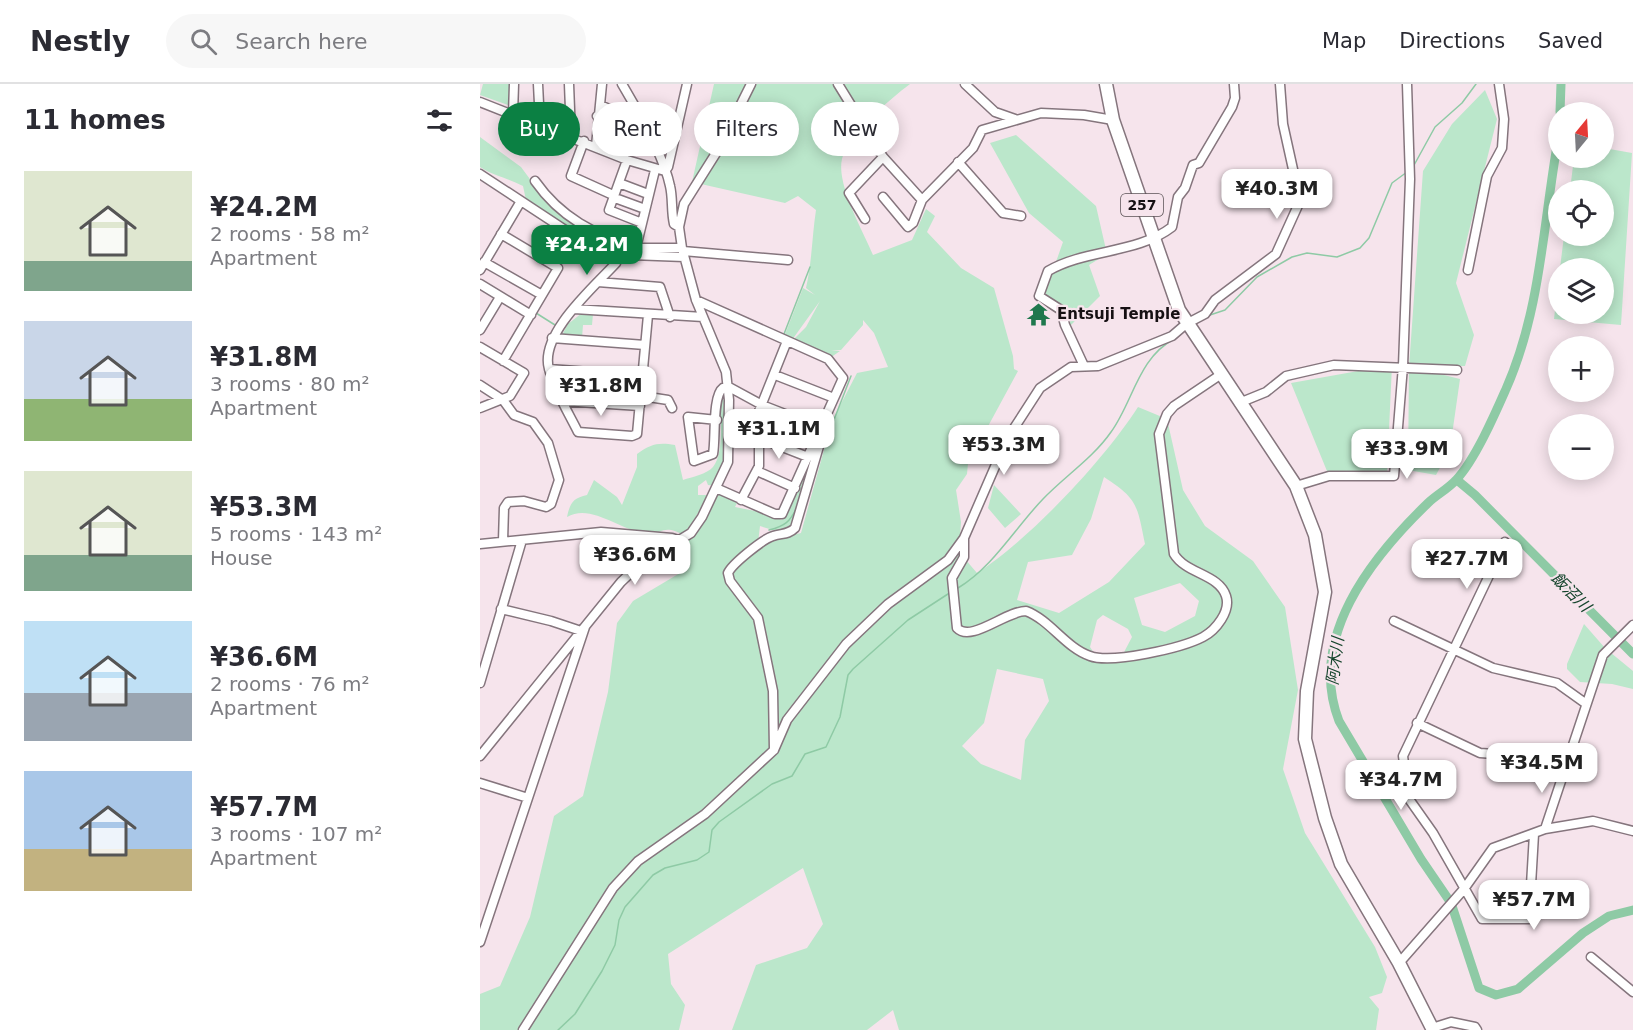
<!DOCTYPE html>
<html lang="en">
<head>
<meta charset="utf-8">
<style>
	body { margin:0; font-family:"DejaVu Sans","Noto Sans JP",sans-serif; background:#f7f7f7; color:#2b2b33; height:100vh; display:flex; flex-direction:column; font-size:22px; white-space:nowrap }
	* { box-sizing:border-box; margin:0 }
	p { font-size:20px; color:#7c7c81 }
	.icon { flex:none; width:33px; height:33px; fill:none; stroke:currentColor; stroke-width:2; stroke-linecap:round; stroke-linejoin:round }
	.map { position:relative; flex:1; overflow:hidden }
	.details { display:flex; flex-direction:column; background:#fff; width:480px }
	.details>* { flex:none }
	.guide { position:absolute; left:18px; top:18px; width:570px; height:54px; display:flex; gap:12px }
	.needle { width:39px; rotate:18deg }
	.buttons { position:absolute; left:1068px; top:18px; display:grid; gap:12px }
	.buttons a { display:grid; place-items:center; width:66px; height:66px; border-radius:50%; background:#fff; box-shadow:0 3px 15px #0003; font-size:30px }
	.price { position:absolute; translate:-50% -51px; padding:0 14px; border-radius:12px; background:#fff; color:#222; font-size:20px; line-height:39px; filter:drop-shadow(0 2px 3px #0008) }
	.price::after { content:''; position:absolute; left:50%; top:36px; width:18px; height:14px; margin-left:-9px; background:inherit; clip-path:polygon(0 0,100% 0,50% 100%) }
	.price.on { background:#0b8043; color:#fff }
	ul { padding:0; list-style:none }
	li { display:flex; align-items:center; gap:18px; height:150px; padding:0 24px }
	li span { display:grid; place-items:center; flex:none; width:168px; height:120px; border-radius:0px; color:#555 }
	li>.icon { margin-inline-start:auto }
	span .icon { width:72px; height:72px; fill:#fffc; stroke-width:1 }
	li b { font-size:26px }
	h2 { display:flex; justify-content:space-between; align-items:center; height:72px; padding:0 24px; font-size:26px }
	.chip { padding:0 21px; border-radius:27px; background:#fff; box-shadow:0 3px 15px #0003; font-size:21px; line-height:54px }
	.chip.on { background:#0b8043; color:#fff }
	header { display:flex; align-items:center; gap:36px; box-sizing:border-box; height:84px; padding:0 30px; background:#fff; border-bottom:2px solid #e1e1e2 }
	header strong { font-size:28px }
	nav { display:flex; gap:33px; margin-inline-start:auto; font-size:21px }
	.search { width:420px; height:54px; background:#f7f7f7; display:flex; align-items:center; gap:15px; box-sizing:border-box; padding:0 21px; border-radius:33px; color:#7c7c81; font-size:22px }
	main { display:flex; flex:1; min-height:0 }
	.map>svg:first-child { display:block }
	.green { fill:#bbe7cb; fill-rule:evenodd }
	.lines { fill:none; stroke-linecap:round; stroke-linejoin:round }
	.stream { stroke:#8ecaa5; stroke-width:1.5 }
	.river { stroke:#8ecaa5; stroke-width:9 }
	.minor-casing { stroke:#85757d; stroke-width:11 }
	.highway-casing { stroke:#85757d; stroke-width:15 }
	.minor { stroke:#fff; stroke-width:8 }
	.highway { stroke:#fff; stroke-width:12 }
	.labels { text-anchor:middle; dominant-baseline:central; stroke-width:4.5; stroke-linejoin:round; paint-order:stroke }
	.shield { fill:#f6e4ec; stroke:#595054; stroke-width:1.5 }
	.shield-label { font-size:14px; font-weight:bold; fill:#161013 }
	.poi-label { font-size:15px; font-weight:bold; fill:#161013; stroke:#f6e4ec; text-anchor:start }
	.water-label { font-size:16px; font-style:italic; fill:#16452d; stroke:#f6e4ec }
</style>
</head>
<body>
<header>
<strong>Nestly</strong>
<div class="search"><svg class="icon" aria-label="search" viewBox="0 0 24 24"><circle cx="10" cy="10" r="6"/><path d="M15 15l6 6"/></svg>Search here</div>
<nav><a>Map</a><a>Directions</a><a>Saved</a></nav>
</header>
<main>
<section class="details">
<h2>11 homes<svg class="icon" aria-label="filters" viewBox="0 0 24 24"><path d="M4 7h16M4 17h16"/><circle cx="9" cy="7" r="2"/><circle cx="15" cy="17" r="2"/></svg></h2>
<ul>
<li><span style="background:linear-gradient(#dfe7d0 75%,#7fa58c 0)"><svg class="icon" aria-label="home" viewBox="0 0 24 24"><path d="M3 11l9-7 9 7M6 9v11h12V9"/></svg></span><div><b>¥24.2M</b><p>2 rooms · 58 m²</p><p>Apartment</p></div></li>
<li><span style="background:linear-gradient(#c9d6e8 65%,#8fb573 0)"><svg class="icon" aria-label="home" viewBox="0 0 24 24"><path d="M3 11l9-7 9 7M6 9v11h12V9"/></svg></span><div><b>¥31.8M</b><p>3 rooms · 80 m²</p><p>Apartment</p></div></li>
<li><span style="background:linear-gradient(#dfe7d0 70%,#7fa58c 0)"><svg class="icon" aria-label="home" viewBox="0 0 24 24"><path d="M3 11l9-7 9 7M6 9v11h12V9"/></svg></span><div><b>¥53.3M</b><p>5 rooms · 143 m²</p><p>House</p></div></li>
<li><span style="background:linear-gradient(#bfe0f5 60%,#9aa5b1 0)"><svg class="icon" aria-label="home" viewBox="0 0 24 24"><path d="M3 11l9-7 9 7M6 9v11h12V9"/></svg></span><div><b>¥36.6M</b><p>2 rooms · 76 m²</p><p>Apartment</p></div></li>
<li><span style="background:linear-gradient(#a9c7e8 65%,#c2b280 0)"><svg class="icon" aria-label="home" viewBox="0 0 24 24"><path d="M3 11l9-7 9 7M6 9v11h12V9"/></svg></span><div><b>¥57.7M</b><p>3 rooms · 107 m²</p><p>Apartment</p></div></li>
</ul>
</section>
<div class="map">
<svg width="1153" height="946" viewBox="0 0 1153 946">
	<rect width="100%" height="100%" fill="#f6e4ec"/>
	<path class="green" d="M3,0H32L31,22L0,11Z
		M234,0H430C411,14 367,52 362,75C356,100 383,147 393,171L432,156L446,125L455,132L447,148L481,184L514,204L533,272L534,285L538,287L506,346L490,358L487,390L476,406L481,438L479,468L497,489C550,455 624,376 658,323L687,335L703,406L725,442L773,477L805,523L818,606L803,685L825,749L895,863L907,893L902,909L889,913L899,925L896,946H419L413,926L387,946H252L276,881L327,864L343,840L323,784L188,870L191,900L205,921L199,946H0V910L20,902L50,833L74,732L103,712L128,608L137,539L153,517L200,489L208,453C180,438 187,451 164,449C139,446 111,419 87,433C90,419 93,414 107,411L114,396L137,413L142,421L157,383V370C171,360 178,358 195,361L203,396C212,393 227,390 233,383C244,370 241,333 239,317L247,314L246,375L236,402L228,401L226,396L218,402V411H228L213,438L222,441L239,409L258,417L255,423L285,429L302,436L338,358L314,441L296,447L280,442L278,459L321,449L352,337L377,289L408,283L394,249L383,236V241L361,266H351L360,267L350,274L349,270L347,272L313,256L326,243L340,217L312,256L304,253L323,204L335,211L326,204C332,178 332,152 336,126L318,112L305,119L212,98ZM624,393C658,415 657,421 665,460L629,498L579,529L537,516L548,478L592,471L611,435ZM700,499L719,517L715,532L685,548L662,541L654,514ZM623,531L648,545L652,553L642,572L635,574L614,569L610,563L617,536ZM517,585L563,595L569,617L545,656L541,696L501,680L482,662L504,639Z
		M1005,6L1017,35L976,199L994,251L985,282L932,283L980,295L970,365L956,391L928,386L929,283L943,87L972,40Z
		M536,51L616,122L627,170L609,181L620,212L590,242L565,209L583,158L549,129L510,59Z
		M0,53L41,83L61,110L142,162L141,166L105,154L46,116L43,102C28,94 14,92 0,83Z
		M1124,64L1152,69L1141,241L1074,235L1078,198V230H1124V184H1080L1084,152H1124V106H1090L1094,74H1124Z
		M102,229L113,230L112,241H103L102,254L82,251L88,240Z
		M912,281L907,389L849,392L811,299Z
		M282,325L304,330L294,357L282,351Z
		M514,401L541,430L525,444L508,424Z
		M1104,540L1125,564L1153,587V605L1132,600L1100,598L1087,585V580Z"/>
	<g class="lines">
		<path class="stream" d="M933,83L955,43L982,19L996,0
			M56,229L75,241
			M730,231L745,226L777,193L812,173L827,169L857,173L880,164L889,154L912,99L927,88
			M304,250L330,183
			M343,364L371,292
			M289,446C305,442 310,438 317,423
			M478,504C513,483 535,444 563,415C585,392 613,374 631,348C653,318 658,274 694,255
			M78,946L95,930L122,887L135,861L139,836L145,823L173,791L185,784L217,776L229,768L232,746L239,738L292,700L312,692L325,670L346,663L360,633L368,591L373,585L428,536L471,508"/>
		<path class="river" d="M1080,28L1081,0
			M1078,56C1063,140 1061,226 1026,305C1015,330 995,376 976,396C968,405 956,411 948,419C891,474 827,554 859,637L941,775L971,819L999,904L1016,911L1038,905L1103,849L1129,832L1153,826
			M977,396L995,411L1153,570"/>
		<defs>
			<path id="minor" d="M58,0L60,40
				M89,0L91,51
				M142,0C158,27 184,72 190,102C193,114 191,127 194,140L199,143
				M358,0L403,73L442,116
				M485,0L515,28L535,35
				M0,18L147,76L185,87
				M120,21L163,40
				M33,30L34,0
				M117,32L156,49
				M104,57L91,92L133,111
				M116,62L122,0
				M147,76L129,126L162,139
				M478,78L523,129L541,132
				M175,86L156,164H202
				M185,87L188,83L207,0
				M0,90L108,161L151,171L204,173
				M55,97C81,134 114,150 156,164
				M139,99L168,110
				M403,113L428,143L433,139L442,116L493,64L502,46L561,29L604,31L633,36
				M135,114L165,125
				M385,135L369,109L403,73
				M21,150L78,184L23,277
				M203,167L308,176
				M140,169L136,179C114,203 59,250 69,285C75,307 88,328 98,348L152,352L157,350L168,231
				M4,178L62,211
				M0,186L41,117
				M988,186L1007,92L1022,64L1024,35L1019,0
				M118,198L180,203L190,233
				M0,200L51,231
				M216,216L348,275L363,294L302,430H295L236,404
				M94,225L223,233
				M0,246L20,213
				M72,254L165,261
				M0,263L44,289L30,312L0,324
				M604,282L585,241L581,226L559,212L568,187C605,165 657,170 692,143L698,113L705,104L713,81L719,79L752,23L755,14L754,0
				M69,285L163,292
				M295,291L354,314
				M0,301L23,316L34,331L53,338L68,359L79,396L71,420L66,423L44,417L28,418L24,424L23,457
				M162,312L188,316L192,324
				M83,317L160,322
				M759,319L786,308L806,292L854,281L977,286
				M237,336L208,333L214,377L233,370C236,355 232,312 243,304L249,303L282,321L341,344
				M279,354L328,373
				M277,387L315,404
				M816,402L849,392H914L923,282L930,95L927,0
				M261,416L279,382V327L307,257
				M484,455V473L472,494L477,544C491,559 526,527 546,527C570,536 586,564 610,572C632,580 702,564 723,553C736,546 751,527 746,512C739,490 706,490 694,470L679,350L687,330L694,322L740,291
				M1025,458L923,672L929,715L953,749L1002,835H1049L1054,750
				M0,460L121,448L192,454L198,456
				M21,525L71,537L101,547
				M914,537L1013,584L1077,599L1105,619
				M0,599L42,456
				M937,639L1000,669L1043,672L1084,683
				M294,666L293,607L278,534L250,497L248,489C252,480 283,455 293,452C302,449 308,451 315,444L342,352
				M0,672L141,498L160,480L211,449L222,433L248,378L249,316L246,288L216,216L202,164L199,143L204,120L238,66L271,0
				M0,699L48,714
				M1065,745L1123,571L1153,541
				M0,858L105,543
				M1111,873L1153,908
				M919,879L984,805L1013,764L1065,745L1113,737L1153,747
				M952,944L971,938L995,943L997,946
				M43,946L133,804L158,777L225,730L294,666L307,636L366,560L408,520L468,476L484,454L527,355L560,304L591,283L618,282L692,252L706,240L725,230L735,216L796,170L820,117L803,40L800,0"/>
			<path id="highway" d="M626,0L633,36L699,226L816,402L835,451L845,508L827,607L825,655L845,734L861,780L919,879L953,946"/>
		</defs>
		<use href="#minor" class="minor-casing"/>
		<use href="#highway" class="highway-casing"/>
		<use href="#minor" class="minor"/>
		<use href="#highway" class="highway"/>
	</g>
	<defs>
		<symbol id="temple-bare" viewBox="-9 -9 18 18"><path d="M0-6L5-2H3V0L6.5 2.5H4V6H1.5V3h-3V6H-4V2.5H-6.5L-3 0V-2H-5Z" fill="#1f784d" stroke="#f6e4ec" stroke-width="2.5" paint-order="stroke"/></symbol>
	</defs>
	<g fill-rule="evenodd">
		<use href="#temple-bare" x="542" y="214" width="33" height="33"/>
	</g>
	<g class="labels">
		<rect class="shield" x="641" y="110" width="42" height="22" rx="4.5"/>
		<g class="shield-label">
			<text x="662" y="121">257</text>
		</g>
		<g class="poi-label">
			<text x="577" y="230">Entsuji Temple</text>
		</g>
		<g class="water-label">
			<text transform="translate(1091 508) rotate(45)">飯沼川</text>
			<text transform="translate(855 577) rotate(-83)">阿木川</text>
		</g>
	</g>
</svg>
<div class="buttons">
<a><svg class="needle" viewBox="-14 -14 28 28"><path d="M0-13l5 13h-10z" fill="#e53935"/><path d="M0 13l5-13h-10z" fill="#7c7c81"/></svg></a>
<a><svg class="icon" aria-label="locate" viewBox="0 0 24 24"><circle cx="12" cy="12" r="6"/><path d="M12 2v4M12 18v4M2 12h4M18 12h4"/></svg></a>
<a><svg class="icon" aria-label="layers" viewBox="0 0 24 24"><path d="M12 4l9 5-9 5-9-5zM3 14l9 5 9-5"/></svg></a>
<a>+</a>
<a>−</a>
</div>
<b class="price" style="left:797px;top:136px">¥40.3M</b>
<b class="price on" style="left:107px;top:192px">¥24.2M</b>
<b class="price" style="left:121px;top:333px">¥31.8M</b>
<b class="price" style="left:299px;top:376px">¥31.1M</b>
<b class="price" style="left:524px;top:392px">¥53.3M</b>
<b class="price" style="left:927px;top:396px">¥33.9M</b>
<b class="price" style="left:155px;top:502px">¥36.6M</b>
<b class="price" style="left:987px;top:506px">¥27.7M</b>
<b class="price" style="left:1062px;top:710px">¥34.5M</b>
<b class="price" style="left:921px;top:727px">¥34.7M</b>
<b class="price" style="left:1054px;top:847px">¥57.7M</b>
<div class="guide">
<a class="chip on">Buy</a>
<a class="chip">Rent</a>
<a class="chip">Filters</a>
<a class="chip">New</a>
</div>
</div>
</main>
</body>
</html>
